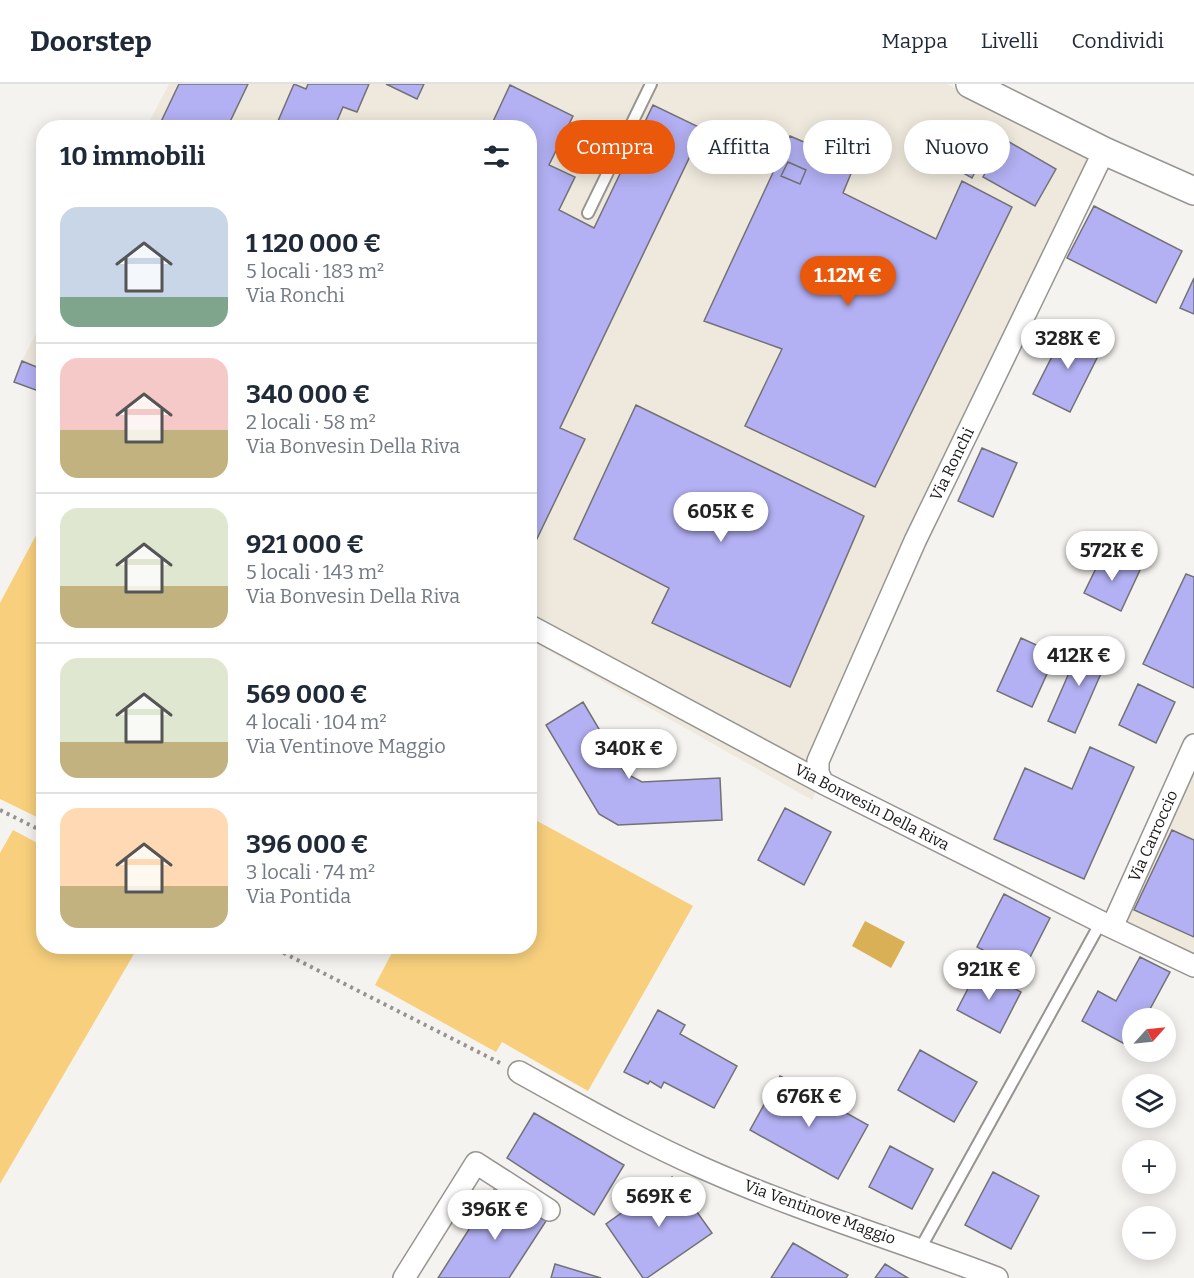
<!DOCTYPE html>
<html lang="it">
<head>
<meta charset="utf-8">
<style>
	body { margin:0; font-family:Bitter,serif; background:#f6f6f7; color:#1f2937; height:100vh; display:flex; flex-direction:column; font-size:22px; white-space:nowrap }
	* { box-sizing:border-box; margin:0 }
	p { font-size:20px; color:#747a83 }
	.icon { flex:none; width:33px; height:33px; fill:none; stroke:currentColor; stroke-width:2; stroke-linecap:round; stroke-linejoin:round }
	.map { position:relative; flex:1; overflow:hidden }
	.panel { position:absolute; left:36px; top:36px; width:501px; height:834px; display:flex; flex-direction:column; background:#fff; border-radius:24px; box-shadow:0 3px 15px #0003 }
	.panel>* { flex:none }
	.top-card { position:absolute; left:555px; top:36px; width:549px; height:54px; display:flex; gap:12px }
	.needle { width:39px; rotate:63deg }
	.controls { position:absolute; left:1122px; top:924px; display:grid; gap:12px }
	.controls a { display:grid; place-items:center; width:54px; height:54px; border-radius:50%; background:#fff; box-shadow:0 3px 15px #0003; font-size:30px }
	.price { position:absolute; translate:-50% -51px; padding:0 14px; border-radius:21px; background:#fff; color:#222; font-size:20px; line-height:39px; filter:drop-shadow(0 2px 3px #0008) }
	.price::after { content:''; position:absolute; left:50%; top:36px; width:18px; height:14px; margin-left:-9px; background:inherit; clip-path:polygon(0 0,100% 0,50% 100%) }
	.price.on { background:#ea580c; color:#fff }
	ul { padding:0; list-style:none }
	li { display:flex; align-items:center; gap:18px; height:150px; padding:0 24px }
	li+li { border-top:2px solid #e0e1e3 }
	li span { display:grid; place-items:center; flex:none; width:168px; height:120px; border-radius:18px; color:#555 }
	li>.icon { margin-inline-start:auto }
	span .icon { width:72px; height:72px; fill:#fffc; stroke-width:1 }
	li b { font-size:26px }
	h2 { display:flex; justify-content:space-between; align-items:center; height:72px; padding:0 24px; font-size:26px }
	.tag { padding:0 21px; border-radius:27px; background:#fff; box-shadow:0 3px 15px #0003; font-size:21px; line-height:54px }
	.tag.on { background:#ea580c; color:#fff }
	header { display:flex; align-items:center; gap:36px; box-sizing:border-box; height:84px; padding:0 30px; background:#fff; border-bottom:2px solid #e0e1e3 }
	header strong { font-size:28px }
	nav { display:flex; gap:33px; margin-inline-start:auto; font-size:21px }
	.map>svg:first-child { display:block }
	.built { fill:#efe9dd }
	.green { fill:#f8d07d }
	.water { fill:#dab056 }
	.building { fill:#b3b0f3; stroke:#727276; stroke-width:1.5 }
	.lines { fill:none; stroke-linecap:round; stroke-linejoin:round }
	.service-casing { stroke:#979591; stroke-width:14 }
	.minor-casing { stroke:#979591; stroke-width:24 }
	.tertiary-casing { stroke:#979591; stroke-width:30 }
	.path { stroke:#959390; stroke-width:4; stroke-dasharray:3 4.5; stroke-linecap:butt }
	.service { stroke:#fff; stroke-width:10 }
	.minor { stroke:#fff; stroke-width:21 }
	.tertiary { stroke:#fff; stroke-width:27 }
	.labels { text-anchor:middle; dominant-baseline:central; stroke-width:6; stroke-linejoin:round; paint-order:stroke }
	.street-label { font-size:16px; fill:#1a1918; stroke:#fff }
</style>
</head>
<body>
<header>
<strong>Doorstep</strong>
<nav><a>Mappa</a><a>Livelli</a><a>Condividi</a></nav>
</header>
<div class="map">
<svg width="1194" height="1194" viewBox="0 0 1194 1194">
	<rect width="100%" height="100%" fill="#f5f3ef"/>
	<path class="built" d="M169,0H947L1100,77L812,716L530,556V44H146Z
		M43,236V309L14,298L22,277Z
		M1194,677V877L1114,840Z"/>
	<path class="green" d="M43,438V736L0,715V519Z
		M530,733L693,822L588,1007L502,958L496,968L375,901L395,863L530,862Z
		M13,746L43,762L44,862L138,863L0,1100V769Z"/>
	<path class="water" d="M865,837L905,858L891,884L852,862Z"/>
	<path class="building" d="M179,0H248L227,44H158Z
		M294,0L306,5L308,0H369L357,28L343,23L334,44H275Z
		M386,0H424L417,15Z
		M510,1L573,32L549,81L575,93L559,126L594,144L653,21L703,45L560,344L585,355L533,463L530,461V44H490Z
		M942,39L986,66L972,94L926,68Z
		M790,52L855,80L843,109L936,155L962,97L1012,123L875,403L745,342L782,265L704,237Z
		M1004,55L1056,85L1035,122L983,93Z
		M788,78L806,86L800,100L781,92Z
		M1094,122L1182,167L1156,219L1067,174Z
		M1194,194V230L1180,224Z
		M1067,243L1103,262L1070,328L1033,310Z
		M22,277L44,286V309L14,298Z
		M636,321L864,432L790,603L652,539L669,504L574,455Z
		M982,364L1017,379L993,433L958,417Z
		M1104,468L1140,486L1121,527L1084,509Z
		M1186,490L1194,493V604L1143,580Z
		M1021,554L1056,570L1032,623L997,607Z
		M1083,557L1110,569L1075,649L1048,637Z
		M1138,600L1175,618L1156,659L1119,641Z
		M583,618L625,689L642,698L720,694L722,736L618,741L599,730L546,641Z
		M1090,663L1134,683L1084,795L994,755L1025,684L1072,705Z
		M785,724L831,748L804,801L758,776Z
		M1172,746L1194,756V853L1134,826Z
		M1004,810L1050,834L1023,887L977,863Z
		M1140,873L1170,888L1149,927L1157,931L1155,934H1132V964L1082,937L1098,907L1116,917Z
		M978,885L1021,908L1000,949L957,926Z
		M658,926L685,941L680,950L737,982L714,1024L664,998L661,1004L650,997L648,1000L624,988Z
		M920,966L977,998L954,1038L898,1006Z
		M780,992L868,1041L838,1095L750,1046Z
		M534,1029L624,1081L594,1131L507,1074Z
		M890,1062L933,1085L912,1125L869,1103Z
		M993,1088L1039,1112L1011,1165L965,1141Z
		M672,1093L712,1149L647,1194H643L606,1140Z
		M494,1106L546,1137L509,1194H438Z
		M793,1159L848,1191L846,1194H771Z
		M555,1180L601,1194H551Z
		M885,1180L908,1194H875Z"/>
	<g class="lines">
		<defs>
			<path id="service" d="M588,129L651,0
				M920,1165L1101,838"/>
			<path id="minor" d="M530,542L823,699L1101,838L1194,882
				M823,699L818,689V677L915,457L1104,67
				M1112,843L1194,661
				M519,988C580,1022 641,1057 705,1085C800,1127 900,1157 997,1194
				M404,1194L476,1079L549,1126"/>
			<path id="tertiary" d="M970,0L1104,67L1194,107"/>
		</defs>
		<use href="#service" class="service-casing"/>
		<use href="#minor" class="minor-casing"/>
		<use href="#tertiary" class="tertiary-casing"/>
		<path class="path" d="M0,726L44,748
			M270,862L502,980"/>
		<use href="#service" class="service"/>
		<use href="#minor" class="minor"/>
		<use href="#tertiary" class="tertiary"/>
	</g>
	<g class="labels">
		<g class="street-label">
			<text transform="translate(952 380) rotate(-64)">Via Ronchi</text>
			<text transform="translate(872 723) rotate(27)">Via Bonvesin Della Riva</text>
			<text transform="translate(1153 752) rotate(-66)">Via Carroccio</text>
			<text transform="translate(820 1128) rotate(20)">Via Ventinove Maggio</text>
		</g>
	</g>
</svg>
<div class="controls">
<a><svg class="needle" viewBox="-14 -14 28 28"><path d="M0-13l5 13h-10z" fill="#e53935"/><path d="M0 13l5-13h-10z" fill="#747a83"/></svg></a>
<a><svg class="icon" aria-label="layers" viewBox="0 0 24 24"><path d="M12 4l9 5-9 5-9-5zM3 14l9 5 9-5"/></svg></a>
<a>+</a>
<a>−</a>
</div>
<b class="price on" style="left:848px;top:223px">1.12M €</b>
<b class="price" style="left:1068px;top:286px">328K €</b>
<b class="price" style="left:721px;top:459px">605K €</b>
<b class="price" style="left:1112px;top:498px">572K €</b>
<b class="price" style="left:1079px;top:603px">412K €</b>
<b class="price" style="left:629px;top:696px">340K €</b>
<b class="price" style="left:989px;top:917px">921K €</b>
<b class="price" style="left:809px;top:1044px">676K €</b>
<b class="price" style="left:659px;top:1144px">569K €</b>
<b class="price" style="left:495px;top:1157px">396K €</b>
<div class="top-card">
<a class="tag on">Compra</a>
<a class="tag">Affitta</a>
<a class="tag">Filtri</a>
<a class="tag">Nuovo</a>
</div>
<section class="panel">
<h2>10 immobili<svg class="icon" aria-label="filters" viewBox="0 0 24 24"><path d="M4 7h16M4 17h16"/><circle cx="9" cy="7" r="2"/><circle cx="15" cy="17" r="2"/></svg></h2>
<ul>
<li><span style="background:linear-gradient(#c9d6e8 75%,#7fa58c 0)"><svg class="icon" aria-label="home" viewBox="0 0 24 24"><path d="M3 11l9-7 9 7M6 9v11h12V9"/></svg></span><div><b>1 120 000 €</b><p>5 locali · 183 m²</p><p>Via Ronchi</p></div></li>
<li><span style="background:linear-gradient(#f6c9c9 60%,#c2b280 0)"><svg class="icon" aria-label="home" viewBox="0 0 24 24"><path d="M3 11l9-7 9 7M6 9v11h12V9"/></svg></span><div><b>340 000 €</b><p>2 locali · 58 m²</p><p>Via Bonvesin Della Riva</p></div></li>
<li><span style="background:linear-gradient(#dfe7d0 65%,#c2b280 0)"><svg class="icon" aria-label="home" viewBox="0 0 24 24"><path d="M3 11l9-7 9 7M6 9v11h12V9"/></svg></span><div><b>921 000 €</b><p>5 locali · 143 m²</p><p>Via Bonvesin Della Riva</p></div></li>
<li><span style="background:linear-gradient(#dfe7d0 70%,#c2b280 0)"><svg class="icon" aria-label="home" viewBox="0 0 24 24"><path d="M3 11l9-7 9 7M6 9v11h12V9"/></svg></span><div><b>569 000 €</b><p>4 locali · 104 m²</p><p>Via Ventinove Maggio</p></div></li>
<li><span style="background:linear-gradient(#ffd9b3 65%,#c2b280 0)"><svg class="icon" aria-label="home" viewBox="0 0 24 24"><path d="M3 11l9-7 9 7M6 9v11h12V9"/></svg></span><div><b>396 000 €</b><p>3 locali · 74 m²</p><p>Via Pontida</p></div></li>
</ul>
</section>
</div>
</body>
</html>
